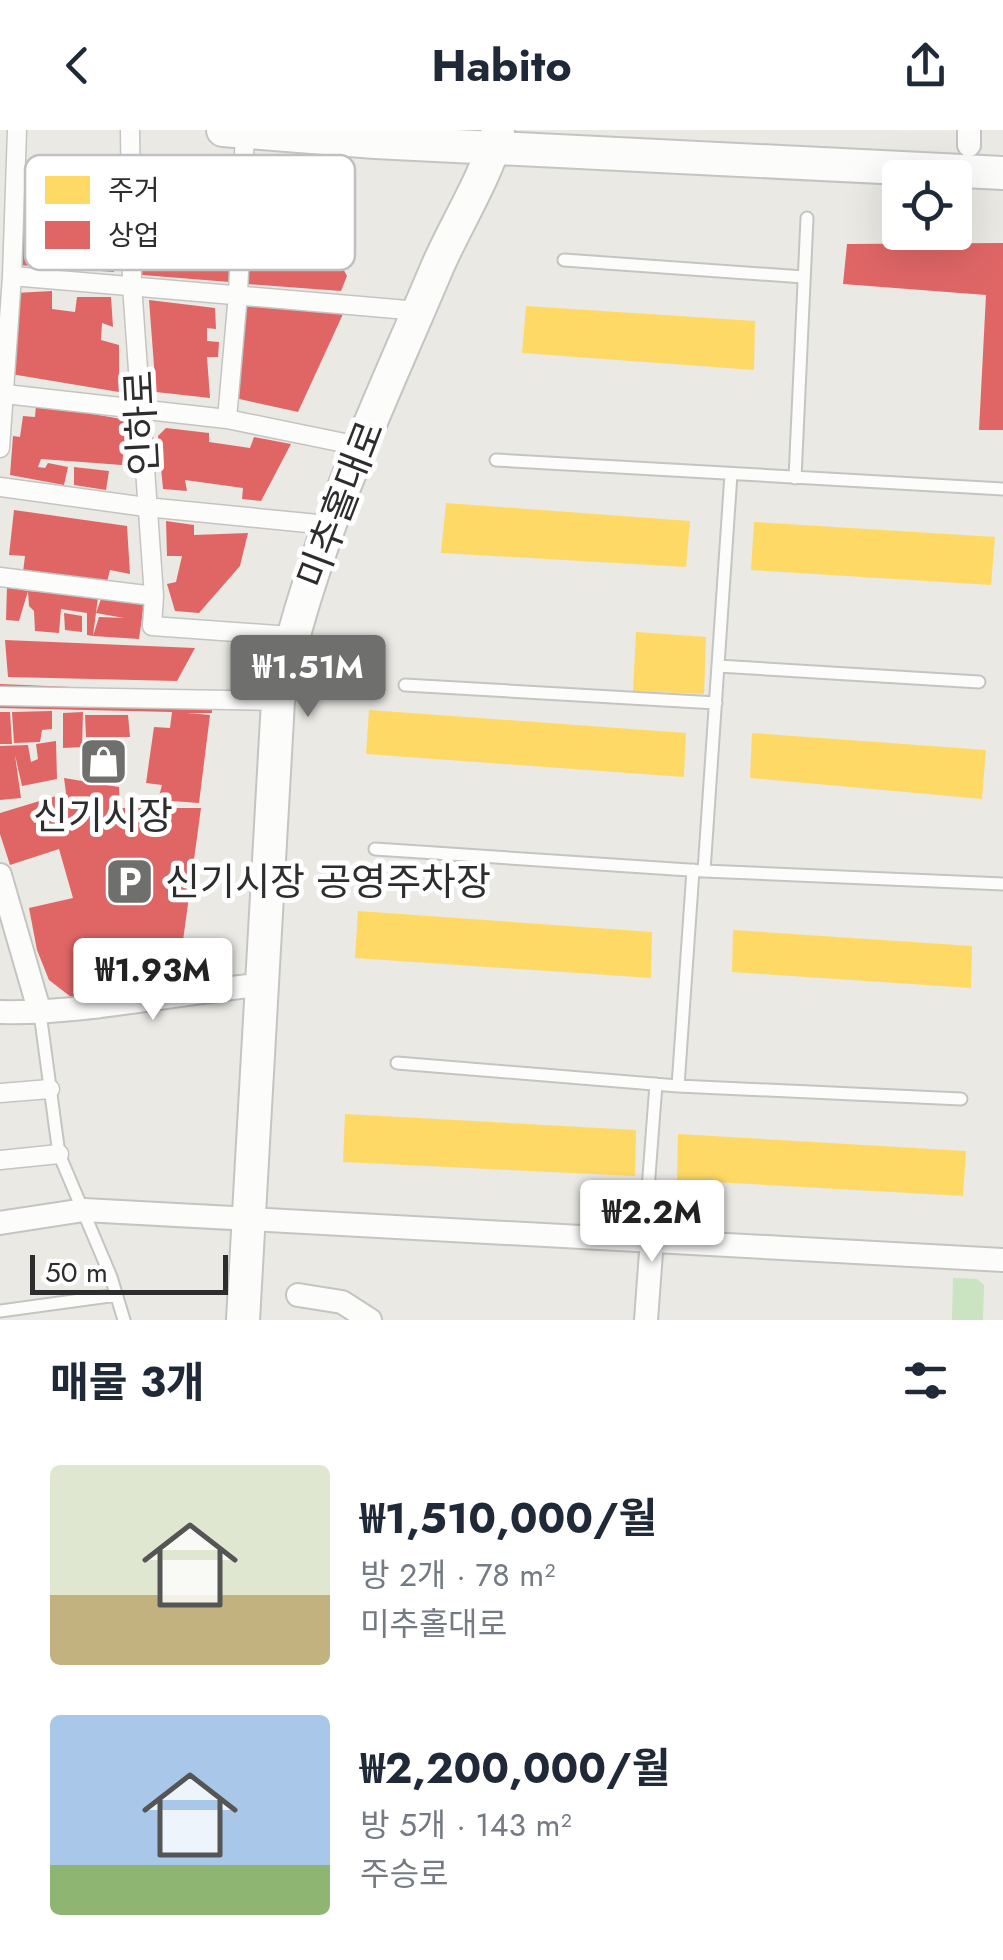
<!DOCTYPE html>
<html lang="ko">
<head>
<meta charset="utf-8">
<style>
	body { margin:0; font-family:Jost,"Noto Sans KR",sans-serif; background:#f2f2f3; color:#1f2937; height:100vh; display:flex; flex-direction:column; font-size:38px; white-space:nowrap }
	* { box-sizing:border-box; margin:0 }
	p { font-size:32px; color:#747a83 }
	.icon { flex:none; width:55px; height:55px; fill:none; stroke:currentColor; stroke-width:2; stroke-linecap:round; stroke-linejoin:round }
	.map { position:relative; height:1190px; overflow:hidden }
	.panel { display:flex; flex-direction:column; background:#fff; flex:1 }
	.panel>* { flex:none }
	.controls { position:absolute; left:882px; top:30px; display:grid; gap:20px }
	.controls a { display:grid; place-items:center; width:90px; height:90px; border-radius:10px; background:#fff; box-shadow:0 10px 40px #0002; font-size:50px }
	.scale { position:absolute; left:30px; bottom:25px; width:198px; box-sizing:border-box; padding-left:10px; border:5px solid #2d2d2d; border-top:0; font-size:28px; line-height:35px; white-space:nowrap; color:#2d2d2d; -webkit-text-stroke:8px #fff; paint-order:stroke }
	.price { position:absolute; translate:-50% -85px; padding:0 22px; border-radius:10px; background:#fff; color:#222; font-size:32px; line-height:65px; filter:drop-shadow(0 2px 5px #0008) }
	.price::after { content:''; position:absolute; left:50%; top:60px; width:30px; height:22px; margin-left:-15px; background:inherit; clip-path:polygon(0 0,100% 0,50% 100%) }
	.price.current { background:#6f6f6d; color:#fff }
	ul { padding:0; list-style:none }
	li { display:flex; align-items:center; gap:30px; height:250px; padding:0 50px }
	li span { display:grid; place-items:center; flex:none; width:280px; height:200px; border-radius:10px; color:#555 }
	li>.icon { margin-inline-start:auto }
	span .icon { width:120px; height:120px; fill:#fffc; stroke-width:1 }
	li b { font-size:42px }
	h2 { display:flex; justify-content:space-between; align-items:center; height:120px; padding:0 50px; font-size:42px }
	header { display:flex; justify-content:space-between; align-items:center; height:130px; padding:0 50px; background:#fff; font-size:45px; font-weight:700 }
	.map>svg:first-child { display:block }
	.green { fill:#cae3c0 }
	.homes { fill:#ffd966 }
	.shops { fill:#e06666 }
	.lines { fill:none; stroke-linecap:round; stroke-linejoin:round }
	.service-casing { stroke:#c4c4c3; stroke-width:15 }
	.pedestrian-casing { stroke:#c4c4c3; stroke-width:21 }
	.minor-casing { stroke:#c4c4c3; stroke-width:26 }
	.secondary-casing { stroke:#c4c4c3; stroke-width:36 }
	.service { stroke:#fcfcfb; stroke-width:11 }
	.pedestrian { stroke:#fcfcfb; stroke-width:18 }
	.minor { stroke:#fcfcfb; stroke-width:22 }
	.secondary { stroke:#fcfcfb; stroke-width:32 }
	.labels { text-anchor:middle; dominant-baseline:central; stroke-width:10; stroke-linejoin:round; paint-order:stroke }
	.street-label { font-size:38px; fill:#2d2d2d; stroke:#fff }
	.poi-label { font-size:38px; fill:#2d2d2d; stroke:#fff }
	.key { fill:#fff; stroke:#c0c0c0; stroke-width:2.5 }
	.key-label { font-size:28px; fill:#2d2d2d }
</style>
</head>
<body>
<header><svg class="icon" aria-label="back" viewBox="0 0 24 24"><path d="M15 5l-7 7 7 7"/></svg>Habito<svg class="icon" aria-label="share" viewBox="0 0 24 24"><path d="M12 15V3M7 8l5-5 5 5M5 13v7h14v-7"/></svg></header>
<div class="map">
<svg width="1003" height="1190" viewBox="0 0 1003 1190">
	<rect width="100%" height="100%" fill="#eae9e4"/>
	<path class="green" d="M953,1148L977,1149L984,1155L983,1190H952Z"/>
	<path class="homes" d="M526,176L755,191L754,240L522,223Z
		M446,373L690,391L686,437L441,423Z
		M754,392L995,407L991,455L751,440Z
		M636,502L706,507L704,564L633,561Z
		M369,580L686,603L684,647L366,624Z
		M752,603L986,620L982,669L750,648Z
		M358,781L652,802L651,848L355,828Z
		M733,800L972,816L971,858L732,842Z
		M345,984L636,1000L635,1046L343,1032Z
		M678,1004L966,1021L963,1066L677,1050Z"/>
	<path class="shops" d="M23,45L112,52L114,142L17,135Z
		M132,56L233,63L230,152L142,145Z
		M253,65L305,69L347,146L341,161L246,154Z
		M1003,113V300H979L986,165L843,154L847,114Z
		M52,161V179L75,182L77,167H111L113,197L102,193L101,210L119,215V262L11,244L15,163Z
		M149,170L215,178L216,199L207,198V211L219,212L218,227H207L210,268L156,262Z
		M246,176L343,184L298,282L235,268Z
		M36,274L127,290L122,335L41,329L38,337L45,338L48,333L68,337L64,355L10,345L13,306L20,307L23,286L35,287Z
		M166,298L209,303V312L250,318L254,307L291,314L261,371L242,369L243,358L185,350L187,361L163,359L158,306Z
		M74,337L109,341L106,360L74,355Z
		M14,380L127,396L130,444L110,440L107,452L23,442L25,426L9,425Z
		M166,391L194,395V405L248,403L240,436L199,483L175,481L167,454L176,452L182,426H167Z
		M7,457L28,461L19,491L6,490Z
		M28,461L98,467L93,506L87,505V483L61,479L59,503L35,501L34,481L29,476Z
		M101,469L144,474L139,509L93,506L99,487L124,488L96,483Z
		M64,483L82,486V502L65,500Z
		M5,510L195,518L177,551L8,547Z
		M0,554L212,563V583H187L210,585L199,673L158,670L162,655L146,653L154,597L170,598L172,582L0,578Z
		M52,581V599L42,600L40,612L14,613L12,582Z
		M0,582H10L12,614H0Z
		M83,582L82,617L63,618V583Z
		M85,585H128L130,607H86Z
		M56,611L57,649L22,656L15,625L21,668L0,670V616L28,615L31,632L38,629L36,614Z
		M86,623H100V641L86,642Z
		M64,648L119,657L120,678H201L179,840L160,851L71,867L49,850L37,820L29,778L73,768L59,719L10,735L0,704V683L66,663Z"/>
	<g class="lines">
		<defs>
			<path id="service" d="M564,130L804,147
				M496,330L1003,359
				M795,348L807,88
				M718,536L979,552
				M405,555L716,573
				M375,719L704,741L1003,754
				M704,741L731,344
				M40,883L59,1024L111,1147L124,1190
				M397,933L678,956L961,969
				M678,956L693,740
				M647,1072L656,954
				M0,1181L117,1165"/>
			<path id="pedestrian" d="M130,0L132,155L154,466L152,496L291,506
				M12,146L419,181
				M5,264L227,289L359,316
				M227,289L238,164L245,2
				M0,318L12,146L17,0
				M0,357L146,377L328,395
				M0,447L154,466
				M0,566L278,571
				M0,963L50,959
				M0,1030L59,1024"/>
			<path id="minor" d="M969,0V15
				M0,264H5
				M0,745L40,883
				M0,882C87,884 174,863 260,855
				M0,1093L84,1080L1003,1130
				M298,1165L342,1172L370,1190
				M646,1190L652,1109"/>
			<path id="secondary" d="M223,0L375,12L1003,43
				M243,1190L278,571C309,419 376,282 436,140C454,97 489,43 498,0"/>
		</defs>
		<use href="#service" class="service-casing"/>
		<use href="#pedestrian" class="pedestrian-casing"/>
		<use href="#minor" class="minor-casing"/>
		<use href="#secondary" class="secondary-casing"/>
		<use href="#service" class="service"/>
		<use href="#pedestrian" class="pedestrian"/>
		<use href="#minor" class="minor"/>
		<use href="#secondary" class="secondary"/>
	</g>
	<defs>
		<symbol id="shop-square" viewBox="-11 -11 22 22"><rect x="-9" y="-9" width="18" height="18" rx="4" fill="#6f6f6d" stroke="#fff"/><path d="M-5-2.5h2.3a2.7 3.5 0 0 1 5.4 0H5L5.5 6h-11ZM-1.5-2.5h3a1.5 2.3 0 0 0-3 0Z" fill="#fff"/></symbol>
		<symbol id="parking-square" viewBox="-11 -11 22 22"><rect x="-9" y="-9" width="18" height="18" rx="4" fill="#6f6f6d" stroke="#fff"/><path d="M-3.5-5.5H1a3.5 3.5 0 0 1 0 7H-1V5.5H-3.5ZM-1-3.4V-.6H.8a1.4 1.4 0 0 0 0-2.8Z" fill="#fff"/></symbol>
	</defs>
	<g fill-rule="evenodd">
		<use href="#shop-square" x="76" y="604" width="55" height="55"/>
		<use href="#parking-square" x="102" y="724" width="55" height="55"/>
	</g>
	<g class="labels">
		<g class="street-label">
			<text transform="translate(141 293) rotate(-93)">인하로</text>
			<text transform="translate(340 374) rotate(-69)">미추홀대로</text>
		</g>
		<g class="poi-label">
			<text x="103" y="685">신기시장</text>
			<text x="165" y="751" text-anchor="start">신기시장 공영주차장</text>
		</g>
	</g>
	<rect x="25" y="25" width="330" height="115" rx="15" class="key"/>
	<rect x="45" y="46" width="45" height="28" fill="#ffd966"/>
	<rect x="45" y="91" width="45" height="28" fill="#e06666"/>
	<g class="key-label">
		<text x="108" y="70">주거</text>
		<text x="108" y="115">상업</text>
	</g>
</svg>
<div class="controls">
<a><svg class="icon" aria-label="locate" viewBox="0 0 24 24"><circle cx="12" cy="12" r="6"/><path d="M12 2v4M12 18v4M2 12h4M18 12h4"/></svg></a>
</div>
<div class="scale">50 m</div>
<b class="price current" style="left:308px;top:590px">₩1.51M</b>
<b class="price" style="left:153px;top:893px">₩1.93M</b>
<b class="price" style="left:652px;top:1135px">₩2.2M</b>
</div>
<section class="panel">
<h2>매물 3개<svg class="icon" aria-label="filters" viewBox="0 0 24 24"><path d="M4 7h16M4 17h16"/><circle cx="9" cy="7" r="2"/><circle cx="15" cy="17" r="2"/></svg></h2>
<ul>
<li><span style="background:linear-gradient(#dfe7d0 65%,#c2b280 0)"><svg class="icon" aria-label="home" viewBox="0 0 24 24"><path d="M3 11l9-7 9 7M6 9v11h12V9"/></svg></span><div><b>₩1,510,000/월</b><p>방 2개 · 78 m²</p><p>미추홀대로</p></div></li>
<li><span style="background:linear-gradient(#a9c7e8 75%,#8fb573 0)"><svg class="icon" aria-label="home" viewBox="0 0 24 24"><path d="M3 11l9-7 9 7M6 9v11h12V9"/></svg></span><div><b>₩2,200,000/월</b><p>방 5개 · 143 m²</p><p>주승로</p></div></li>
</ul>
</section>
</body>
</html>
